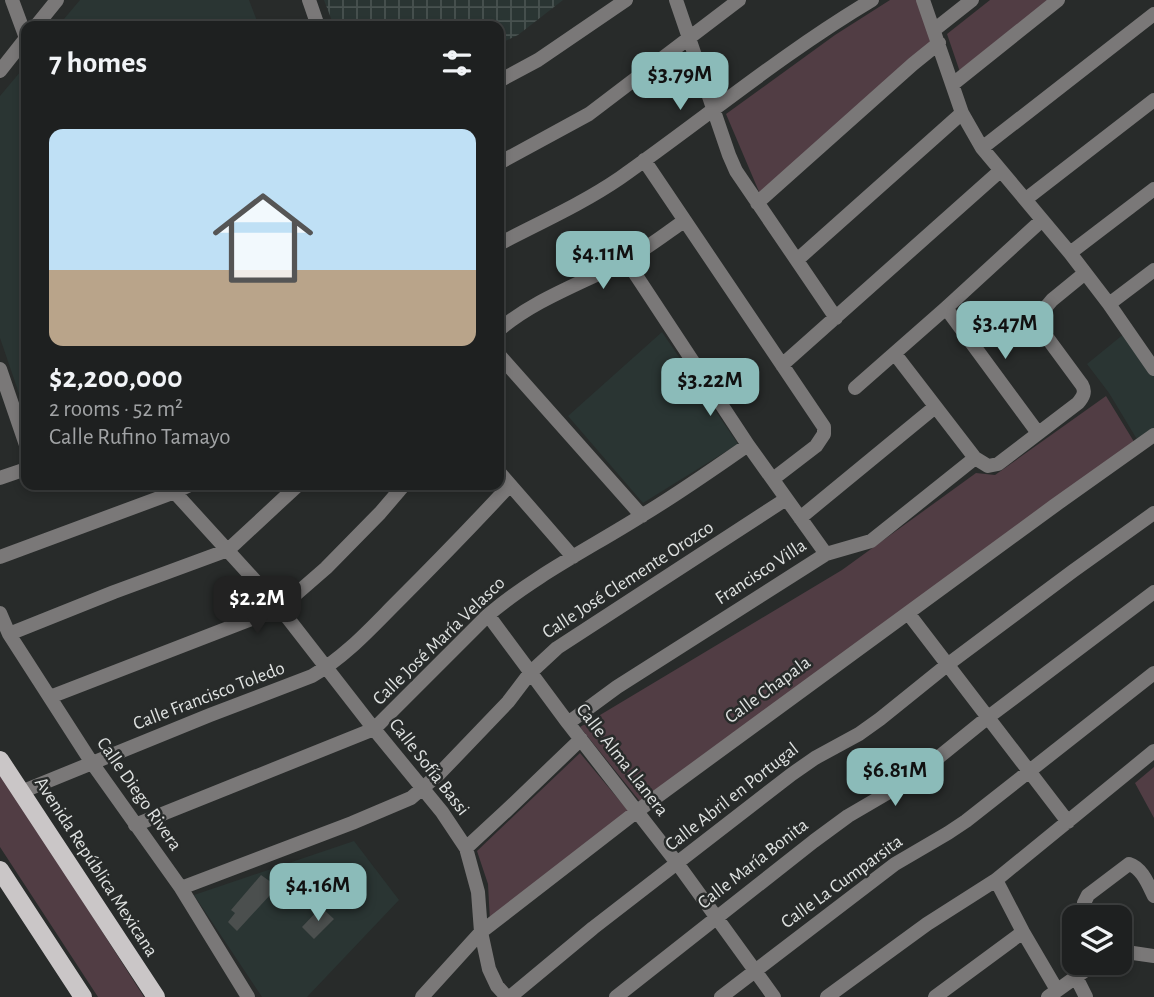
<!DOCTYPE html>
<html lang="en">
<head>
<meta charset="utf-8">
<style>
	body { margin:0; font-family:"Alegreya Sans",sans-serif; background:#262829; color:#f1f3f6; height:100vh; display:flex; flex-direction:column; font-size:26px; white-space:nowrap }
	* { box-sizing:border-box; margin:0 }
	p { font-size:23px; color:#a1a3a5 }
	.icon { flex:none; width:38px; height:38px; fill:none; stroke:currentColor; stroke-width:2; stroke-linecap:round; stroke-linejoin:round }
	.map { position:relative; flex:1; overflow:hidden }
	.panel { position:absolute; left:21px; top:21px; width:483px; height:469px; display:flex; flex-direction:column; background:#1e2020; border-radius:14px; box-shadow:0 4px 10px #0003,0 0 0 2px #3c3e3e }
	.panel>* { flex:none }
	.controls { position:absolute; left:1062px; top:905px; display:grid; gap:14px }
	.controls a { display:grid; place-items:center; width:70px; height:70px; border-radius:14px; background:#1e2020; box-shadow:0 4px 10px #0003,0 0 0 2px #3c3e3e; font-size:35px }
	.price { position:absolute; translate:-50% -60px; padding:0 16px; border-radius:14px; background:#8bbbb9; color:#111; font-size:23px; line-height:46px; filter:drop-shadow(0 2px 4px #0008) }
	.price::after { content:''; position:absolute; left:50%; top:42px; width:21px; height:16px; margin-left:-10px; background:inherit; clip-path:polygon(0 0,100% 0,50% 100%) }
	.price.on { background:#222; color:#fff }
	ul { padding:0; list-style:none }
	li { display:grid; align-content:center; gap:14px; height:371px; padding:0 28px }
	li span { display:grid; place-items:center; height:217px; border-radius:14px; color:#555 }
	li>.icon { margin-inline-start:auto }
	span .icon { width:126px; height:126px; fill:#fffc; stroke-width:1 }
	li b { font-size:30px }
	h2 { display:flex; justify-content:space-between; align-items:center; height:84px; padding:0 28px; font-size:30px }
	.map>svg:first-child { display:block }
	.built { fill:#2a3533 }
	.industrial { fill:url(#industrial-grid) }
	.green { fill:#513d44 }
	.building { fill:#4b4f4e }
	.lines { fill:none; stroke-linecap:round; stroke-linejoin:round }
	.minor { stroke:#7a7878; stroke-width:14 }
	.major { stroke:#cac6c7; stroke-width:18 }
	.labels { text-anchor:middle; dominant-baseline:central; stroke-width:5; stroke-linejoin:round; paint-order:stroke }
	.street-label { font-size:19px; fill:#dfe2e1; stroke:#282b2a }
</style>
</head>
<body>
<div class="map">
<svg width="1154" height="997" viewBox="0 0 1154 997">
	<defs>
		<pattern id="industrial-grid" width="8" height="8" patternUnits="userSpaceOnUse" patternTransform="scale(1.75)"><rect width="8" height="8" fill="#2a3533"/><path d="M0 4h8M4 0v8" fill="none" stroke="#485250"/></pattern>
	</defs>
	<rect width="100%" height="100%" fill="#282b2a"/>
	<path class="built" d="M80,0H249L259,26H58Z
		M26,65V414L0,338V96Z
		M662,332L738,444L643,503L568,416Z
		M1125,333L1154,375V430L1138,441L1109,393L1087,364Z
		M354,841L399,900L307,997H262L194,895Z"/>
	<path class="industrial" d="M324,0H563L518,35L499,44V26H334Z"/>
	<path class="green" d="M890,0H918L935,40L760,194L726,114L835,35Z
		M990,0H1054L961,75L947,34Z
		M1106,396L1136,445L642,804L580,727L842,570L976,473L995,475Z
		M580,753L630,813L490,922L488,884L477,851Z
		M1154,767V818L1135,783Z
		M0,772L144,997H98L0,847Z"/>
	<path class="building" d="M261,875L285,892L291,884L300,891L286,907L271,894L237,931L228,922L235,913L231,910Z
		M321,907L334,919L314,939L302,927Z"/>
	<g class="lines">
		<path class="minor" d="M12,0L26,38
			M309,0L318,26
			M676,0L729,155L736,171L836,318
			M923,0L962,113L982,148L1070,253L1109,304L1154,369
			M36,26L57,0
			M934,30L972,0
			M0,71L26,38
			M499,81L538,60L626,0
			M953,84L1058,0
			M982,148L1154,14
			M644,160L824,427V434L816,446L773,479
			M499,163L589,114L739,0
			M1026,199L1154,100
			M757,203L913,64L939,43
			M499,244C539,223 582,204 620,178C704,119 783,53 872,0
			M1070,253L1154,189
			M626,260L748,445L826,554
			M797,260L962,113
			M1109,304L1154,270
			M946,308L1038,433
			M499,330C535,299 583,283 624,261C645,250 664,235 684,221
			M895,354L975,458L988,466L998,464L1078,403C1083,397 1086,392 1082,385L1043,332L1039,319L1041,313L1052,300L1085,273
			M499,355L642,516
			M782,365L1000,171
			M0,369L26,445
			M855,388L946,308L1042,220
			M499,472L573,557
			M0,478L26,469
			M168,485L280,608L374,729L442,812L466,848L478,892L481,932L489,969L497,986L507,997
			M800,518L935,407
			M0,557L175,492L190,485
			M0,613L9,634L92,763L181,888L248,997
			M908,613L1068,822
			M488,615L568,723L677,863L774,997
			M9,634L114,592L228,550L298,485
			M50,697L280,608L326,568L380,513L404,485
			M568,723L617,687L826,554L871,541L975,458
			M21,792L210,715L312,676C345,657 371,628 397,602C436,563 473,525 510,485
			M135,825L374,729L488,615C534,576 590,548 641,516C678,494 713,469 748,445
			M466,848L506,811L581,739
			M996,880L1023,932L1057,990
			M181,888L352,823L411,798L439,774L508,702L530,673L557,648L786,499
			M1090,917L1084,903L1088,895L1129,864C1142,868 1148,884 1154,896
			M1120,954L1133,953L1154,956
			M1076,977L1086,997
			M422,997L481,932L636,812L1054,506L1154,435
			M510,997L593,928L792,774L815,758L859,734L880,719L947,665L1073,571L1154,513
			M616,997L814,841L848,816L913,778L987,718L1154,592
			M721,997L895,864L948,833L966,821L1154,673
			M827,997L927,924L996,880L1154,751
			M935,997L1023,932
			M1048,997L1097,962"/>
		<path class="major" d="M0,760L156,997
			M0,870L83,997"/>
	</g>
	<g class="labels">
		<g class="street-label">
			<text transform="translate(761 572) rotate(-33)">Francisco Villa</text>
			<text transform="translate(628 580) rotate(-33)">Calle José Clemente Orozco</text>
			<text transform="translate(439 641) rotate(-44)">Calle José María Velasco</text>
			<text transform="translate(768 690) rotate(-36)">Calle Chapala</text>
			<text transform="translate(209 696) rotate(-21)">Calle Francisco Toledo</text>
			<text transform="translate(622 760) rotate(52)">Calle Alma Llanera</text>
			<text transform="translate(429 767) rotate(52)">Calle Sofía Bassi</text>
			<text transform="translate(139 794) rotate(55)">Calle Diego Rivera</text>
			<text transform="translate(732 797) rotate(-38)">Calle Abril en Portugal</text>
			<text transform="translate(753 864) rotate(-38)">Calle María Bonita</text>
			<text transform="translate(96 867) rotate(57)">Avenida República Mexicana</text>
			<text transform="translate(842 882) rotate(-36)">Calle La Cumparsita</text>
		</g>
	</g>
</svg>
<div class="controls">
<a><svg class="icon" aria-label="layers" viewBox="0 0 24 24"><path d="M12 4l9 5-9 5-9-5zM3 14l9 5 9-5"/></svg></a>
</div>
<b class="price" style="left:680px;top:112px">$3.79M</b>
<b class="price" style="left:603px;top:291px">$4.11M</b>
<b class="price" style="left:1005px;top:361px">$3.47M</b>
<b class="price" style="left:710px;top:418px">$3.22M</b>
<b class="price on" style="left:257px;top:636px">$2.2M</b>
<b class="price" style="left:895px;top:808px">$6.81M</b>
<b class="price" style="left:318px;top:923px">$4.16M</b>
<section class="panel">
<h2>7 homes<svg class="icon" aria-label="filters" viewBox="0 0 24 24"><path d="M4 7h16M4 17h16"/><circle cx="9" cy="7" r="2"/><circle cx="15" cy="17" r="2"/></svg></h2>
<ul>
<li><span style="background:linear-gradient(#bfe0f5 65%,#b9a48a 0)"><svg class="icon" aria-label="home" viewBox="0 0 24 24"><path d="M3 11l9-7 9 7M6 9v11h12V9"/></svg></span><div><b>$2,200,000</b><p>2 rooms · 52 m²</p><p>Calle Rufino Tamayo</p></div></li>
</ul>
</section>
</div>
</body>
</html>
